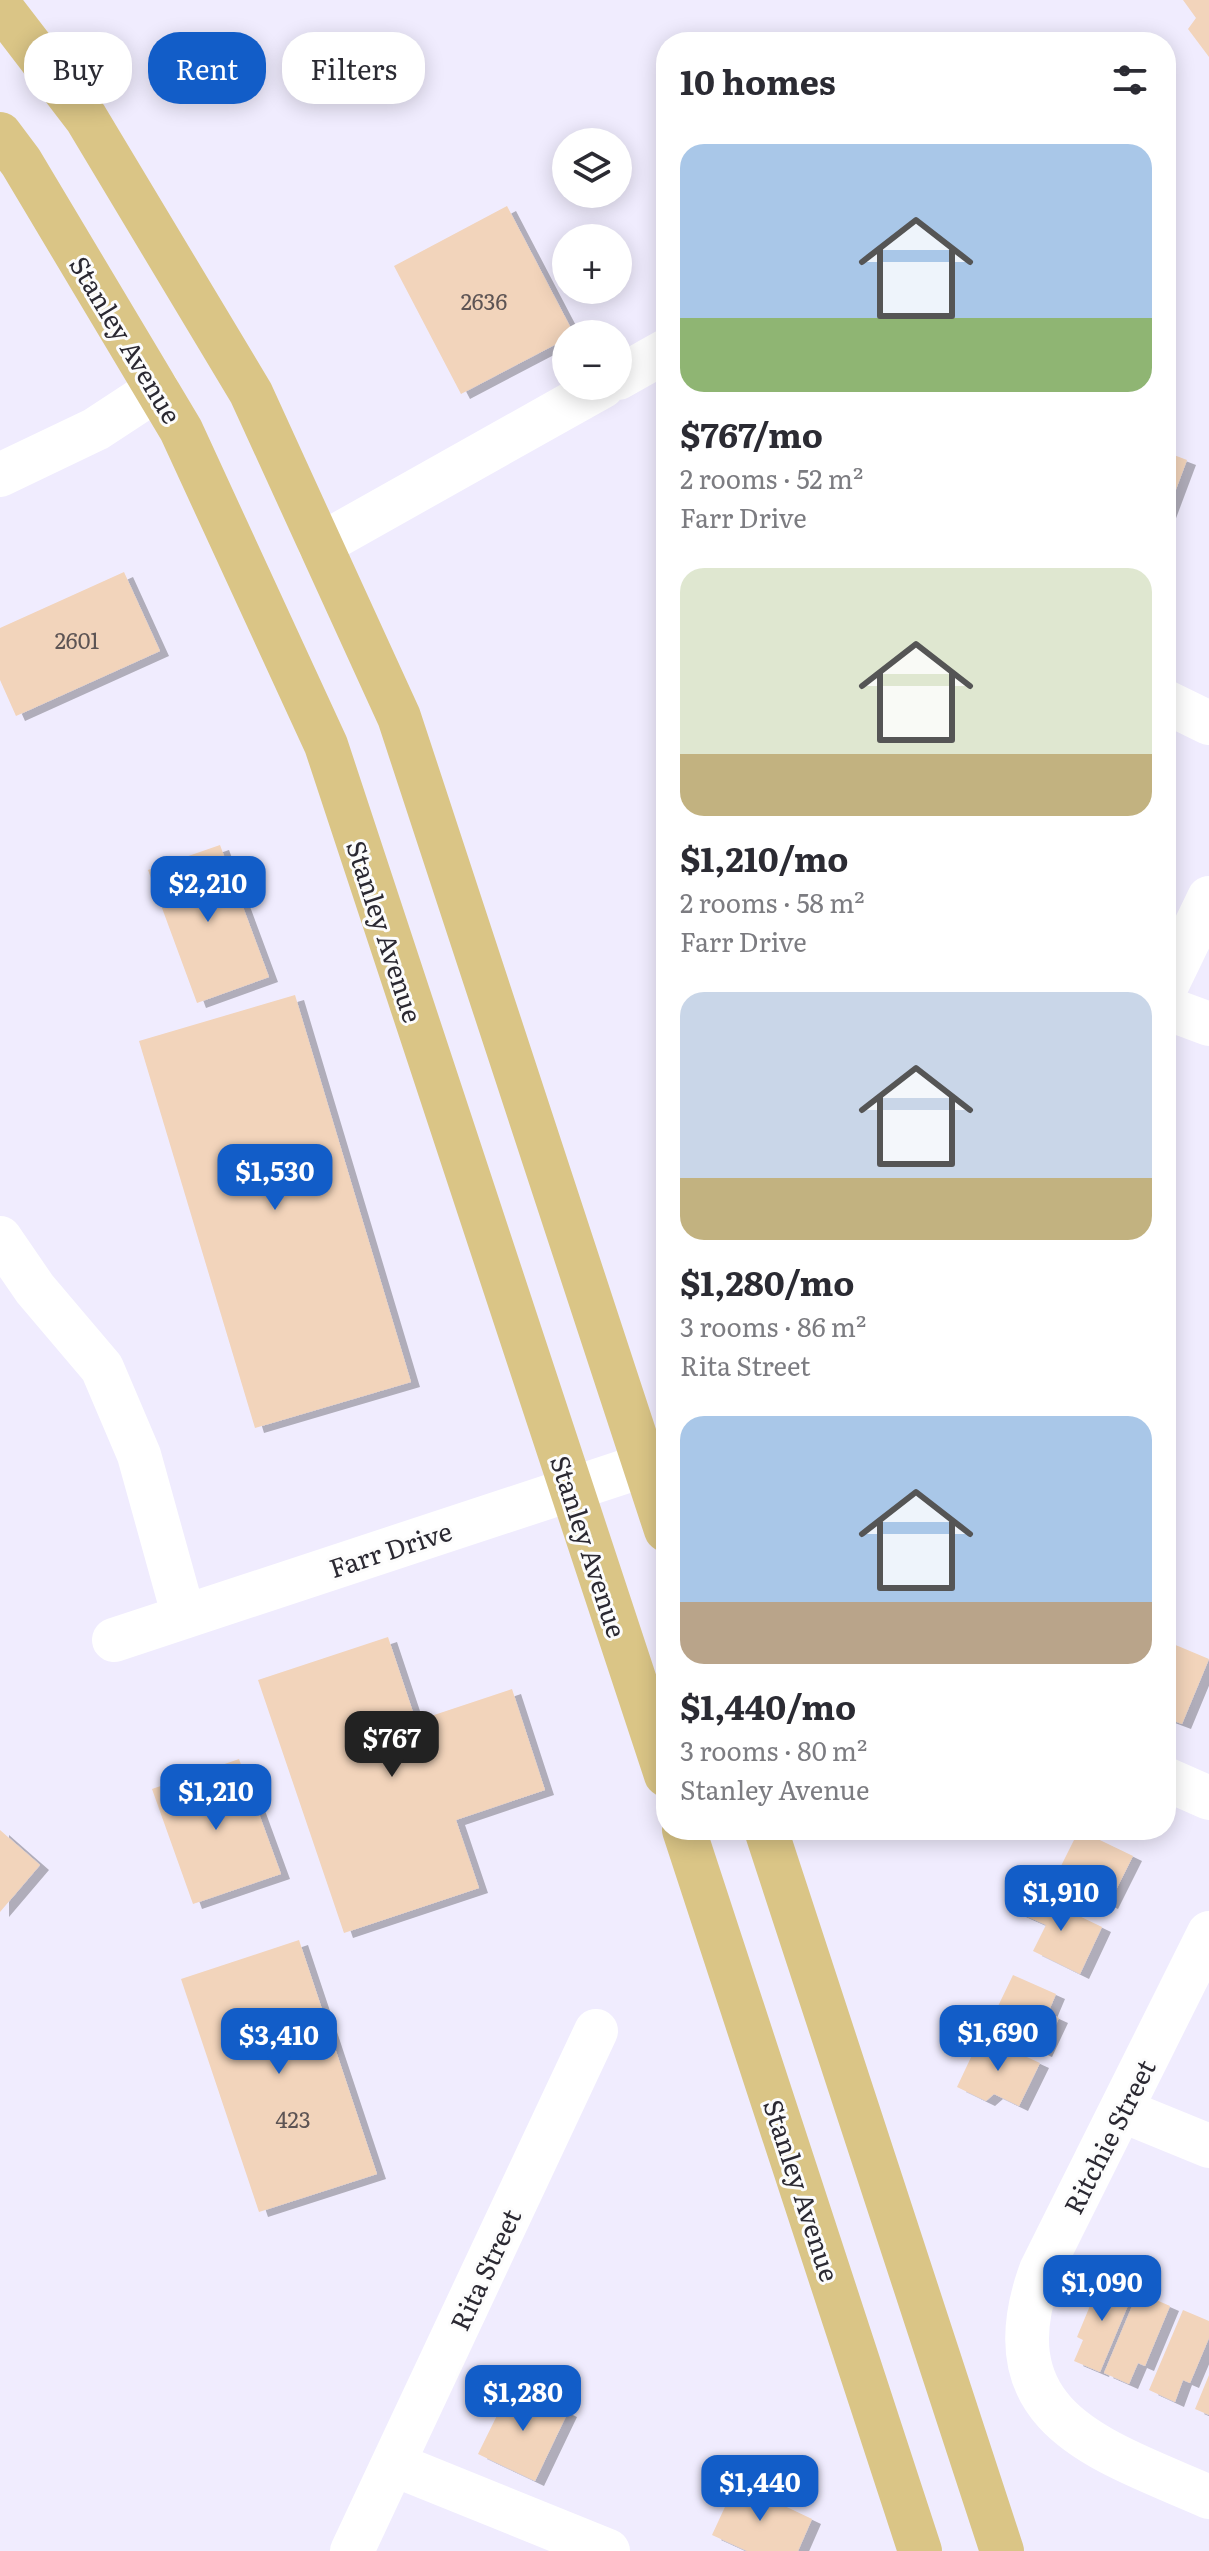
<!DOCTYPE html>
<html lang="en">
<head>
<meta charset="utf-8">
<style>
	body { margin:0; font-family:Literata,serif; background:#f7f7f7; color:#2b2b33; height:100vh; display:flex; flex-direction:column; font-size:30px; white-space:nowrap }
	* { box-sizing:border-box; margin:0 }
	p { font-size:26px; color:#7c7c81 }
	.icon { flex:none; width:44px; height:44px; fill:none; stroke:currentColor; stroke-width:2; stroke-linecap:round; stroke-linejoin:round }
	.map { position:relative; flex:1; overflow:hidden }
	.panel { position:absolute; left:656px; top:32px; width:520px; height:1808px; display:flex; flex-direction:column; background:#fff; border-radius:32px; box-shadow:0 4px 20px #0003 }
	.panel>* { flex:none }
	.hud { position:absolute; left:24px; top:32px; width:512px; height:72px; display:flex; gap:16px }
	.tools { position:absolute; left:552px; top:128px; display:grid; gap:16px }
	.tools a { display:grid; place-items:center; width:80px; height:80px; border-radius:50%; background:#fff; box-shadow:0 4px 20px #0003; font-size:40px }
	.price { position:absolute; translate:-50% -68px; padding:0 18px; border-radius:16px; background:#125dc8; color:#fff; font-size:26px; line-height:52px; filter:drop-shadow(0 2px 4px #0008) }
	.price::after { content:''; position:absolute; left:50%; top:48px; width:24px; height:18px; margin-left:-12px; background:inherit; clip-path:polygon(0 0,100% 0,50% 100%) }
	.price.current { background:#222; color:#fff }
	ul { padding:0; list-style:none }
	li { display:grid; align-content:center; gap:16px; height:424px; padding:0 24px }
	li span { display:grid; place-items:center; height:248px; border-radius:24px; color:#555 }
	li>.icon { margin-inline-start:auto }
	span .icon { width:144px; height:144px; fill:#fffc; stroke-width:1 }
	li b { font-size:34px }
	h2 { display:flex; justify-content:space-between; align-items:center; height:96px; padding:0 24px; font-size:34px }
	.pill { padding:0 28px; border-radius:32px; background:#fff; box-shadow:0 4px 20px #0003; font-size:28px; line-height:72px }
	.pill.current { background:#125dc8; color:#fff }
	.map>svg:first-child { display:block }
	.building { fill:#f2d4bb; filter:url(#shadow) }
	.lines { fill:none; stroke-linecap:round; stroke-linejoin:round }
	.minor { stroke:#fff; stroke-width:44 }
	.major { stroke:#dac586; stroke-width:44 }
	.labels { text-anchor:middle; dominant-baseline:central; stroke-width:6; stroke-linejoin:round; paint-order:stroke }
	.number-label { font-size:22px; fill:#5d5454 }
	.street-label { font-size:26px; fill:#2b2932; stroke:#fcfcfc }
</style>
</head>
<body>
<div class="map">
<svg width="1209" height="2551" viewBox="0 0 1209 2551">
	<defs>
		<filter id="shadow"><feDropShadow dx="9" dy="5" stdDeviation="0" flood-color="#0004"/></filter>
	</defs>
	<rect width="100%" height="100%" fill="#f0ecfe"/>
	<path class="building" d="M1183,0H1209V57L1188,29L1196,18Z
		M507,206L574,334H566V339L461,394L394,266Z
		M1166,452L1187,460L1166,516Z
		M124,572L160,651L16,716L0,680V628Z
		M220,845L269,977L197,1003L148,870Z
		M295,995L411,1382L255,1428L139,1041Z
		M388,1637L416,1721L512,1689L545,1790L456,1820L479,1888L344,1933L258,1680Z
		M1166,1641L1209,1659L1182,1724L1166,1718Z
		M239,1759L281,1874L193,1904L152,1789Z
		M0,1830L40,1865L0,1912Z
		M1079,1830L1133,1856L1109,1904L1055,1878Z
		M1027,1891L1102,1927L1080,1974L1033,1951L1046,1925L1017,1912Z
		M299,1940L377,2174L259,2212L181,1979Z
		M1013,1975L1056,1994L1048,2013L1059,2018L1043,2052L988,2027Z
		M981,2036L1040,2063L1019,2106L994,2094L986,2101L957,2087Z
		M1102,2277L1134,2291L1100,2372L1074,2361L1083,2340L1077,2337Z
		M1138,2292L1170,2306L1145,2366L1138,2363L1129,2384L1104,2373Z
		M1183,2310L1209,2321V2338L1190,2383L1183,2380L1175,2402L1149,2390Z
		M1209,2375V2415L1195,2409Z
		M512,2385L568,2412L535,2481L478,2454Z
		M736,2483L812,2519L798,2551H747L712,2535Z"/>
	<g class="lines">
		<path class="minor" d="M618,378L666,351
			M0,475L96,429L157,389
			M320,545L603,386
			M1166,702L1209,723
			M1166,987L1209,898
			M1166,1008L1209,1024
			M0,1238L35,1289L102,1368L139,1455L184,1617
			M114,1640L666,1458
			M1166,1779L1209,1798
			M1209,1933L1041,2270C987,2418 1099,2449 1209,2497
			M1121,2110L1209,2146
			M393,2464L608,2551
			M352,2551L596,2031"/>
		<path class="major" d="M0,6L86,118L251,393L399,717L666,1530
			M0,134L21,162L181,430L326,745L666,1775
			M684,1830L920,2551
			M766,1830L1002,2551"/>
	</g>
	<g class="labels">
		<g class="number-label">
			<text x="484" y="300">2636</text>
			<text x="77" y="639">2601</text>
			<text x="293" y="2118">423</text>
		</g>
		<g class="street-label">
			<text transform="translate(127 339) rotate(59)">Stanley Avenue</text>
			<text transform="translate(386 931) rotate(72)">Stanley Avenue</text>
			<text transform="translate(590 1546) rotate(72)">Stanley Avenue</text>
			<text transform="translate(390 1548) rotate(-18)">Farr Drive</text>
			<text transform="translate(1108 2136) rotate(-63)">Ritchie Street</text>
			<text transform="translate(803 2190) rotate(72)">Stanley Avenue</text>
			<text transform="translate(484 2269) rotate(-65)">Rita Street</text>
		</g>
	</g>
</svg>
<div class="tools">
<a><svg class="icon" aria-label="layers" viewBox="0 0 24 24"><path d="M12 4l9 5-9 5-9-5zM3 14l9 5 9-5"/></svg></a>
<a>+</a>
<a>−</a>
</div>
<b class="price" style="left:208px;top:924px">$2,210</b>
<b class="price" style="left:275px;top:1212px">$1,530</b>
<b class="price current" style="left:392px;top:1779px">$767</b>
<b class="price" style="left:216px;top:1832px">$1,210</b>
<b class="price" style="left:1061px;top:1933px">$1,910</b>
<b class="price" style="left:998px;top:2073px">$1,690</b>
<b class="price" style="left:279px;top:2076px">$3,410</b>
<b class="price" style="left:1102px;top:2323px">$1,090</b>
<b class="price" style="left:523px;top:2433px">$1,280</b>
<b class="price" style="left:760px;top:2523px">$1,440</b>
<div class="hud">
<a class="pill">Buy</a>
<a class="pill current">Rent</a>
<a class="pill">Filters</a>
</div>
<section class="panel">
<h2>10 homes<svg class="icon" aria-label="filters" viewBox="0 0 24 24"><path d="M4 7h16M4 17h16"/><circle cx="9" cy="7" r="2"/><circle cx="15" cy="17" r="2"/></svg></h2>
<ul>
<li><span style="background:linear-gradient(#a9c7e8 70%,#8fb573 0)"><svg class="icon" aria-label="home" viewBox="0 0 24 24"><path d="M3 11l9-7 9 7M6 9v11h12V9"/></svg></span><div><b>$767/mo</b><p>2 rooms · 52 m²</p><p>Farr Drive</p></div></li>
<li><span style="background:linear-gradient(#dfe7d0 75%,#c2b280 0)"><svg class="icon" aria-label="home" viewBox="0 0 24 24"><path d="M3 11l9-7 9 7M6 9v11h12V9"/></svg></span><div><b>$1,210/mo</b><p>2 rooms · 58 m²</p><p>Farr Drive</p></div></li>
<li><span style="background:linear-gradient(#c9d6e8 75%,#c2b280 0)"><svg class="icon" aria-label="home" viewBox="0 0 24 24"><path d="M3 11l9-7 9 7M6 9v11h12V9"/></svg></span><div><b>$1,280/mo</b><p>3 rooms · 86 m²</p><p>Rita Street</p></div></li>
<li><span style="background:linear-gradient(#a9c7e8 75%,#b9a48a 0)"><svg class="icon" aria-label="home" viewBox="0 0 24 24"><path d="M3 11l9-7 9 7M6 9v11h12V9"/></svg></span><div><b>$1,440/mo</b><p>3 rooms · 80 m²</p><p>Stanley Avenue</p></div></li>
</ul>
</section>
</div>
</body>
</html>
